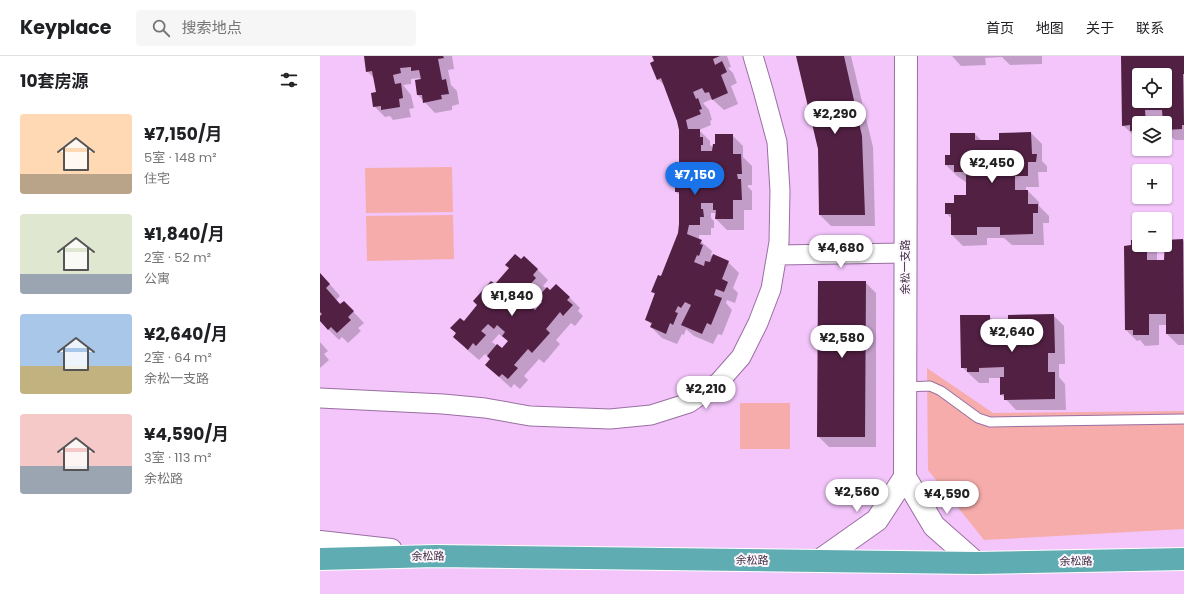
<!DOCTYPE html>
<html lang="zh">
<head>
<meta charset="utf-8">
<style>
	body { margin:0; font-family:Poppins,"Noto Sans SC",sans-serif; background:#f6f6f6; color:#202124; height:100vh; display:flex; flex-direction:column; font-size:15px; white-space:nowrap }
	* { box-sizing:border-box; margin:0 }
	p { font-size:13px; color:#757577 }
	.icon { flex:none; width:22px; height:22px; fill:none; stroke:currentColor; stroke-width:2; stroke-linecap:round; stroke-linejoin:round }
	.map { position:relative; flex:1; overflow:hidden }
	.side { display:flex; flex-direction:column; background:#fff; width:320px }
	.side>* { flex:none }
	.buttons { position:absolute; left:812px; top:12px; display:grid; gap:8px }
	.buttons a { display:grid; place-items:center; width:40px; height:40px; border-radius:4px; background:#fff; box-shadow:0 1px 3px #0004; font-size:20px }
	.price { position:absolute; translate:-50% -34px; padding:0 9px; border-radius:14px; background:#fff; color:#222; font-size:13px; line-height:26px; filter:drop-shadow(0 1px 2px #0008) }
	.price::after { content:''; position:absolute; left:50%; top:24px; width:12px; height:9px; margin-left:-6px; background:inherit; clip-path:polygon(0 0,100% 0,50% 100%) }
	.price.on { background:#1a73e8; color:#fff }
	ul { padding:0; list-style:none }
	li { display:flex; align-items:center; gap:12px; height:100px; padding:0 20px }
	li span { display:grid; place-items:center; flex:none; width:112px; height:80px; border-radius:4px; color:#555 }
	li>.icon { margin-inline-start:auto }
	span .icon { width:48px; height:48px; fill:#fffc; stroke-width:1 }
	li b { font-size:17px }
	h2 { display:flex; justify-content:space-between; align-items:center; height:48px; padding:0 20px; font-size:17px }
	header { display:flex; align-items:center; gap:24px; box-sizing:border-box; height:56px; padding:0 20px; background:#fff; border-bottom:1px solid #e0e0e0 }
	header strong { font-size:19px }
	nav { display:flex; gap:22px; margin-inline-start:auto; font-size:14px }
	.search { width:280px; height:36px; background:#f6f6f6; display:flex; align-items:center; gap:10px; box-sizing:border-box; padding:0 14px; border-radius:4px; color:#757577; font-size:15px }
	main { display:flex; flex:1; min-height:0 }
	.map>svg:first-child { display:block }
	.green { fill:#f6acaa }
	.shadow { fill:#0003; fill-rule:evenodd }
	.building { fill:#522043; fill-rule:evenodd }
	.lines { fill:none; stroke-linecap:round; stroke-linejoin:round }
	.service-casing { stroke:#9a6fa2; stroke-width:11 }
	.minor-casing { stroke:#9a6fa2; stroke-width:21 }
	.tertiary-casing { stroke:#9a6fa2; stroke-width:24 }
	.secondary-casing { stroke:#9a6fa2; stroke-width:24 }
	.trunk-casing { stroke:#fff; stroke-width:24 }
	.service { stroke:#fff; stroke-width:9 }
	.minor { stroke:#fff; stroke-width:19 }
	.tertiary { stroke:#fff; stroke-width:22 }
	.secondary { stroke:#fff; stroke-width:22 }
	.trunk { stroke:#5facb2; stroke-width:22 }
	.labels { text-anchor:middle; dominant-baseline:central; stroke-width:4; stroke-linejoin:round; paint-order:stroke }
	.street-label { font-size:11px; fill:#412f44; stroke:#fbf6fc }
</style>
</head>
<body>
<header>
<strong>Keyplace</strong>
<div class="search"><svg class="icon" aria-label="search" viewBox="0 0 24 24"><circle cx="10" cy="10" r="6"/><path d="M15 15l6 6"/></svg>搜索地点</div>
<nav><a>首页</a><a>地图</a><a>关于</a><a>联系</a></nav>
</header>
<main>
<section class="side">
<h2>10套房源<svg class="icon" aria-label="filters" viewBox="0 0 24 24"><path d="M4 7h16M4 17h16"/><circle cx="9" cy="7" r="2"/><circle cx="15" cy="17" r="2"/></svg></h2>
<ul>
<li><span style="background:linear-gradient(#ffd9b3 75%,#b9a48a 0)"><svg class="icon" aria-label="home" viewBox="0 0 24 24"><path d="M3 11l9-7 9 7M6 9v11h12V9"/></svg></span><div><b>¥7,150/月</b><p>5室 · 148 m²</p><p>住宅</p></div></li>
<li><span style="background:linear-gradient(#dfe7d0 75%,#9aa5b1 0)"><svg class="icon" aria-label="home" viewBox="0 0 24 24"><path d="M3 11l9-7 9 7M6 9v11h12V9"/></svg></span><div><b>¥1,840/月</b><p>2室 · 52 m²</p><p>公寓</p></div></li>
<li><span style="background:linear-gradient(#a9c7e8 65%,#c2b280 0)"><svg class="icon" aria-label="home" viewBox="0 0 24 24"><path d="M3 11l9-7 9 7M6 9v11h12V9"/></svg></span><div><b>¥2,640/月</b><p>2室 · 64 m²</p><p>余松一支路</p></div></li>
<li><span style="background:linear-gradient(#f6c9c9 65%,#9aa5b1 0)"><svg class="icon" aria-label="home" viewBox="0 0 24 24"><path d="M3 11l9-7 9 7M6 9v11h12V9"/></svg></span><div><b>¥4,590/月</b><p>3室 · 113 m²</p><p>余松路</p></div></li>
</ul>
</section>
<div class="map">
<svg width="864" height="538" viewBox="0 0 864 538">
	<rect width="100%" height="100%" fill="#f3c5fb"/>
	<path class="green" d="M132,111L133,156L46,157L45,112Z
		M133,159L134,203L47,205L46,160Z
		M607,312L673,357L864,355V473L664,484L608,414Z
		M420,347H470V393H420Z"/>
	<path class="shadow" d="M45,0H132L134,13L128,14L131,29L137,35L139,48L132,50V54L115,57L98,39L101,24L99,22L91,23V28L83,29L91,39L94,52L89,53L91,61L73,64L70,60L65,61L54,50L57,36L54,22L47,15Z
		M333,0H407L411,11L408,12L413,17L417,27L411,30L418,48L404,54L392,43L383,47L389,54L392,64L390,65L391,69L379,74L390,85V89L394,92L412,79L423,90V101L432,110V129H428V131L432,135V154H424V174H407L396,163V157H391V162L394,165V172H391V179H379V184L392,195L391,199L393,201L408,206L419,217L413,232L418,237L415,247L407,244L406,247L412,254L402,279L398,278L393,288L374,280L366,273L364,279L362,278L357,288L342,282L331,271L332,269L326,263L336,239L332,236L342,222L359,178L360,139L356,136L360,107V74L358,64L345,30L338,23L335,5Z
		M477,0H531L553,91L555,170H511L500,159L499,93Z
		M632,0H722V8L690,9L682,1L665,2L666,9L641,10Z
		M802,0H864V84H855L845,75L844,64H836V67H819V82L817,80H814L803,69ZM819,19H845V45H819Z
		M711,77L722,88V105L727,110V116H718L719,131H706V135H708L719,146V150L729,160V167H723L724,189H692L684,182H667V189L643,190L632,179V163L626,157L635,148L647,140V127L637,120L626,109L631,100L655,78L662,85H680Z
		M863,184L864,185V289H858L847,278V269H839V289L825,290L820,284L817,285L806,274L812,190L819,185V189H830L837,196V205H845Z
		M217,213L228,224L223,230L230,235L249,241L260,252L258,255L263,260L255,270L251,267L236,284L240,288L224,307L219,303L204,320L208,324L200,333L194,328L191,332L166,309L172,303L165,298L159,304L145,292L144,266L175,230ZM213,239L223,247L215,255L206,247ZM179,278L189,286L182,294L172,286Z
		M0,217L20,240L16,244L21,249L24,246L44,267L38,272L41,275L28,287L22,281L19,284L0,265Z
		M545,226L556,237V391H509L498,380Z
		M733,259L744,270L745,308H739V321L745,328L746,354H696L681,338V322H669V327H659L642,311L669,260L677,268H689Z
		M0,286L8,295L4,298L9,304L0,312Z"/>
	<path class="building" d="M44,0H123L124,2L118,3L122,24L126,23L129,38L121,39L122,43L103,47L102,39H97L95,24L101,23L99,14L91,15V11L80,12L81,17L73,19L75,28L81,27L83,42L79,43L80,51L61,54V50L53,51L51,37L56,36L52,15L46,16Z
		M332,0H400L393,3L395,9L402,5L407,16L401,19L408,37L392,44L389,36L385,37L382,32L373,36L376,43L378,42L382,53L379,54L381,58L366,64L368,73H380V81H383V89H381V95H392L393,88H395V78H413V98H421L422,118H417L418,123H421L422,144H413V163H395L396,154H393V147H381V153H383L384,161H380V169H369L367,178L382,184L380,188L383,189L379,200L377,199L374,206L384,210L385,205L390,206L393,198L409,205L402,223L408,226L404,236L396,233L394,239L402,242L391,269L387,267L382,278L361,269L371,249L365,246L361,252L358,250L355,256L358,257L353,269L350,267L346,278L330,271L332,267L325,264L335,237L331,236L338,219L341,220L358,177L359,168V136H355V106H359V74L357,65L341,22L337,24L330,7L334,5Z
		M476,0H524L542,80L545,159H499L498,93Z
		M801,0H864V18H863L864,69H862V73L845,74V67H843L842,54H825L826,67H819V74L810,75V69L802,70ZM819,19H845V45H819Z
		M711,76L712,98H717L716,106H708V120H695V134H708V148H718V157H713V178L680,179V171H657V179H631V158H625V147H634V139H646V116H634V109H625V99H630V77H655V84H679V77Z
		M863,183L864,278H846V258H829V279H813V274H805L804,190L811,189V184H819V189H827V204H844L845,184Z
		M195,198L201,203L204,200L218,213L213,219L216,222L206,233L202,229L195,236L201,241L198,245L206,252L209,248L215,254L222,246L217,242L227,231L230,234L236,228L250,241L247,244L253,249L243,260L240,256L226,273L230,277L212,297L208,293L194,309L198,312L188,323L182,318L179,321L165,309L170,303L167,300L177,288L182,292L188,285L182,280L185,276L177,269L174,273L168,268L161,275L166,279L156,290L153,287L148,294L133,281L136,277L130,272L140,262L144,265L157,249L153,245L171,225L175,228L189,212L185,209Z
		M0,217L10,228L6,232L20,248L24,245L34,255L28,261L31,264L17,277L11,271L8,274L0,265V260L2,258L0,256Z
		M498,225H546L545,381H497Z
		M734,258L735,297H728V316H735V343L684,344V338L680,339V321H684V311L659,312V316H647V312H641L640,259H670V267H688V259Z"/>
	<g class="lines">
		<defs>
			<path id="service" d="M585,331L610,330L621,335L658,362L670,366L864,363"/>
			<path id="minor" d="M457,199L585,197
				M0,342L123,348L165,352L210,360L290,363L331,359L369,347L399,326L421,301L438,267L451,233L459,186L460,135L457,86L443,34L433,0"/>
			<path id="tertiary" d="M585,421L586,0
				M585,421L614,470L656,507
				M499,505L557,464L585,421"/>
			<path id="secondary" d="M0,486L71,494"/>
			<path id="trunk" d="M0,503L116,500L656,507L864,503"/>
		</defs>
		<use href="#service" class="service-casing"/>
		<use href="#minor" class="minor-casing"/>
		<use href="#tertiary" class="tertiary-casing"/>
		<use href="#secondary" class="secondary-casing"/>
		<use href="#trunk" class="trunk-casing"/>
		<use href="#service" class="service"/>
		<use href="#minor" class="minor"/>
		<use href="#tertiary" class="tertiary"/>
		<use href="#secondary" class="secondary"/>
		<use href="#trunk" class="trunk"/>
	</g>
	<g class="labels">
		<g class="street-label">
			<text transform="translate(585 211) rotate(-90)">余松一支路</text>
			<text transform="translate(108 500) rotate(-1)">余松路</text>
			<text transform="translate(432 504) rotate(1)">余松路</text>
			<text transform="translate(756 505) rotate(-1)">余松路</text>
		</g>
	</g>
</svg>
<div class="buttons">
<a><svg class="icon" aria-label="locate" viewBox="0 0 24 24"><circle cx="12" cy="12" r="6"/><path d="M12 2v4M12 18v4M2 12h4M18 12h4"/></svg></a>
<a><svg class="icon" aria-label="layers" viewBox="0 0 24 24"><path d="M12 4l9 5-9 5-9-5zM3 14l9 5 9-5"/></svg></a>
<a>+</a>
<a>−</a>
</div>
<b class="price" style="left:515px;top:79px">¥2,290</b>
<b class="price" style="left:672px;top:128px">¥2,450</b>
<b class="price on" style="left:375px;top:140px">¥7,150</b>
<b class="price" style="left:521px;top:213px">¥4,680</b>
<b class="price" style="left:192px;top:261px">¥1,840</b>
<b class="price" style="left:692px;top:297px">¥2,640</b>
<b class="price" style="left:522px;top:303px">¥2,580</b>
<b class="price" style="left:386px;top:354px">¥2,210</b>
<b class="price" style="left:537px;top:457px">¥2,560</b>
<b class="price" style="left:627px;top:459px">¥4,590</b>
</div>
</main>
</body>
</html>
